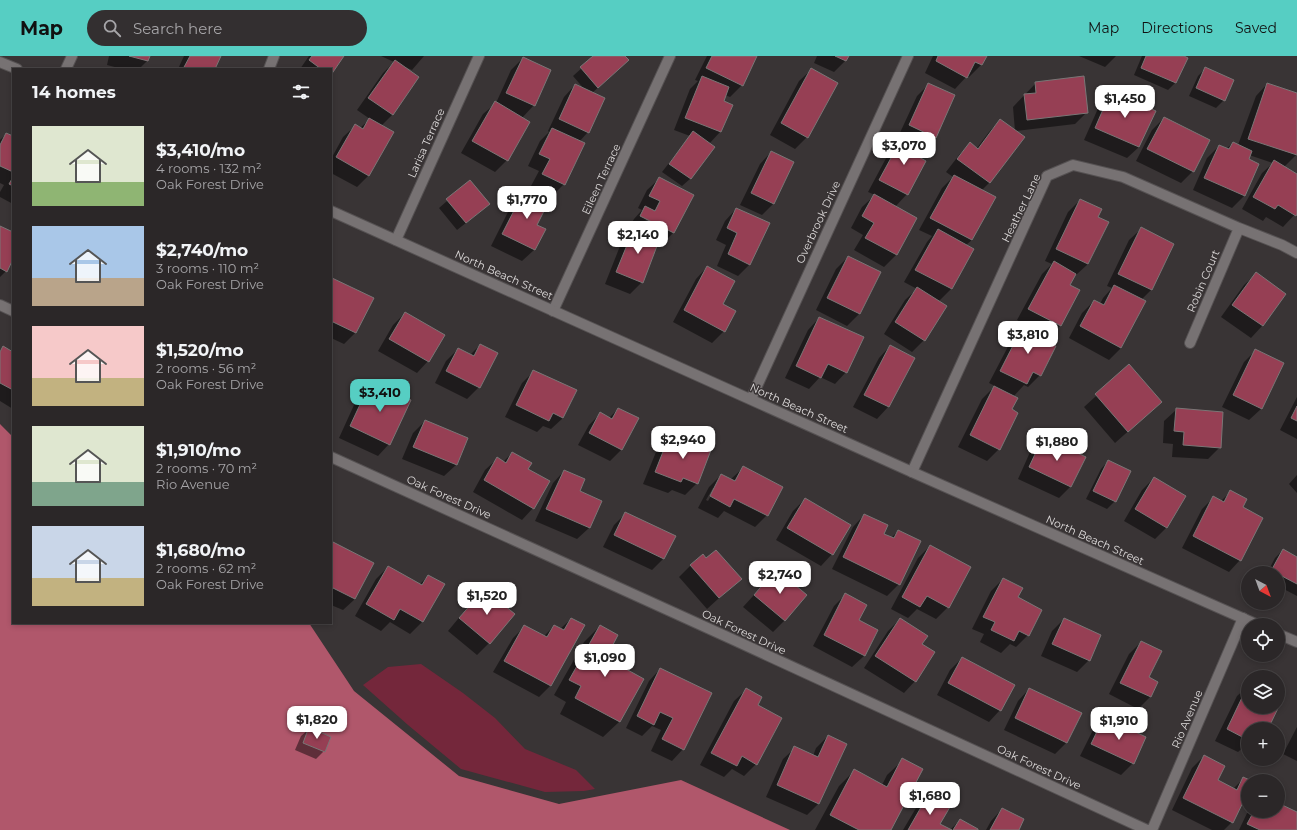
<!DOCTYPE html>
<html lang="en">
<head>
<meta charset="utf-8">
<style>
	body { margin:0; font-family:Montserrat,sans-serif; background:#332f30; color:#f1f3f6; height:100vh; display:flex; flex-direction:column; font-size:15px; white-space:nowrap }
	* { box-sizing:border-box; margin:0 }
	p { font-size:13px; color:#a6a5a8 }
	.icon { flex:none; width:22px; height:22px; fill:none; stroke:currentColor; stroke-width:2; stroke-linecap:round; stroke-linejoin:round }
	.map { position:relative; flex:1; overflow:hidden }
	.details { position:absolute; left:12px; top:12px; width:320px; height:556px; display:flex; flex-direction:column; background:#2b2728; border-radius:0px; box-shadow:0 2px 6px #0003,0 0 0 1px #474445 }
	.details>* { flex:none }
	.needle { width:26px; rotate:139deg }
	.buttons { position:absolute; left:1241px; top:510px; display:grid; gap:8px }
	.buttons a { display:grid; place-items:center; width:44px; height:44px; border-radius:50%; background:#2b2728; box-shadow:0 2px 6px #0003,0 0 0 1px #474445; font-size:20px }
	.price { position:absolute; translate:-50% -34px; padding:0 9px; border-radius:8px; background:#fff; color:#222; font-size:13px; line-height:26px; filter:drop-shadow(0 1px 2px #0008) }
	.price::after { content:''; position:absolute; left:50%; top:24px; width:12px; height:9px; margin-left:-6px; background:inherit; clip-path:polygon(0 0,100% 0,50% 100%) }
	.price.active { background:#56cec3; color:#111 }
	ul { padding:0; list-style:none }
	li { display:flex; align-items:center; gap:12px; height:100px; padding:0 20px }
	li span { display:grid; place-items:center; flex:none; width:112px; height:80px; border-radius:0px; color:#555 }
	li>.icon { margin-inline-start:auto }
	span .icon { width:48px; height:48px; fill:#fffc; stroke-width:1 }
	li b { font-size:17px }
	h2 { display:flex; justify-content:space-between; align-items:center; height:48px; padding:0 20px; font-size:17px }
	header { display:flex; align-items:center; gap:24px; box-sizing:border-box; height:56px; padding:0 20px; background:#56cec3; color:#111 }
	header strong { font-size:19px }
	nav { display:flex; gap:22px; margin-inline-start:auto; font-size:14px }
	.search { width:280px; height:36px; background:#332f30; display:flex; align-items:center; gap:10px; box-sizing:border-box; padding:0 14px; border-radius:22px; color:#a6a5a8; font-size:15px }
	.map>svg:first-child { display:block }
	.green { fill:#74273b }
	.water { fill:#b0576b }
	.shadow { fill:#0007; fill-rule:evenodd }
	.building { fill:#963f54; stroke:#7a7676 }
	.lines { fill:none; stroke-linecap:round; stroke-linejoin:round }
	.minor-casing { stroke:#555152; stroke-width:12 }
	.tertiary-casing { stroke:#555152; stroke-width:12 }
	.minor { stroke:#777273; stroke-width:10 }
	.tertiary { stroke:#777273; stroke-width:10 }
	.labels { text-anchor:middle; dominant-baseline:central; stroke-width:3; stroke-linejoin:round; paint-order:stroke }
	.street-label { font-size:11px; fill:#dddada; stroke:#393435 }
</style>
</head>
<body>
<header>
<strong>Map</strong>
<div class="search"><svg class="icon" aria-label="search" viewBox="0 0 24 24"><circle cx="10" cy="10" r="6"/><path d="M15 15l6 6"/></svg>Search here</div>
<nav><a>Map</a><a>Directions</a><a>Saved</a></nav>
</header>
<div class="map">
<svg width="1297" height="774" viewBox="0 0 1297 774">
	<rect width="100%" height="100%" fill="#393435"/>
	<path class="green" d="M421,608L463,637L495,662L525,693L576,714L595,733L584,735L545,736L461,713L408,669L363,629L388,611Z"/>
	<path class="water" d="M0,368L13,381V567H309L354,635L459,720L559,748L681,724L790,774H0Z"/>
	<path class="shadow" d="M109,0H148L147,5L139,13H122L107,9Z
		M184,0H220L214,13H178Z
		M309,0H342L331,17V13H300Z
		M381,0H424L412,14L405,11V12L418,21L392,59L381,70L369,119L357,131L331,117V103L343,81L355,70L360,72L370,63L357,54L383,17L394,6Z
		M595,0H624L620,12L592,37L588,76L579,86L564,128L552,140L531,130L539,115L528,110L540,85L549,76L548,75L564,41L575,29L585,34L573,20Z
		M707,0H756L742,29L730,41L725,39L722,46L720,76L709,88L713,91L690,123L682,130L662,116L690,80L674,74L690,33L698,25L695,24Z
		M817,0H847L845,5L834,16L814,7Z
		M933,0H986L981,9L969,21L967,20L955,33L925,17Z
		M1079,0H1116L1105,11Z
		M1142,0H1182L1175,27L1168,34L1134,19Z
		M523,2L534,49L522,62L507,104L495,116L461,97L483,58L496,47L511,14Z
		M1206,12L1224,44L1216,52L1189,40L1198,20Z
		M811,14L807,81L795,93L770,79L799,25Z
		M1036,27L1087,56L1075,68L1015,75L1013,51Z
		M929,28L935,81L923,93L922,92L917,101L907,138L895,151L916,163L896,199L884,211L854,194L863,179L851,172L862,151L875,139L868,136L892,91L901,83L898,81L917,40Z
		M1267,28L1297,38V98L1284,111L1297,119V156L1283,171L1266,161L1263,165L1242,153L1262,117L1273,107L1249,99L1247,103L1258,108L1244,140L1232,152L1193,134L1207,102L1219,90L1226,93L1233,87L1238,89L1256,40Z
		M1111,37L1139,91L1127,102L1084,84L1100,48Z
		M1164,62L1193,115L1181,127L1136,105L1152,74Z
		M1000,64L1023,81L989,127L981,135L972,184L966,189L972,193L951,233L938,246L945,250L924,284L912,296L884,278L905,244L917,233L904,226L927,186L932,180L919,174L942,132L953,121L946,116L959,99L970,88L977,92L989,76Z
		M6,78L13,81V148L0,141V136L4,129L0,127V84Z
		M771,96L774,147L762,159L740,149L760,108Z
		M659,123L692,139L645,164L673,177L662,188L658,186L642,226L630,238L605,228L622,185L633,174L629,172L634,163L642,154L638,152L647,134Z
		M470,125L481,155L457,174L439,152Z
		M525,134L536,169L545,173L534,194L522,205L491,190L513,146Z
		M1080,144L1097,162L1088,208L1076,219H1075L1069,229L1079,235L1060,270L1048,281L1039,276L1036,282L1040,319L1028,331L1024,329L1013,341L999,393L987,405L958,391L982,343L995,330L989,327L1014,279L1024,268L1017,264L1042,218L1052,208L1045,205L1068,156Z
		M736,153L750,208L738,220L717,210L726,189L716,184L725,165Z
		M0,172L13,178V201L6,215L0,221Z
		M1141,173L1173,188L1151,234L1141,244L1121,292L1109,304L1069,282L1082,257L1094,245L1100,248L1103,242L1112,232L1107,230L1129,184Z
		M848,201L880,216L859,258L847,270L816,254L836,213Z
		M707,211L722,249L724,275L712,287L673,266L696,223Z
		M1256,218L1285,238L1262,270L1251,282L1221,261L1244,229Z
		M332,223L372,243L356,276L344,288L331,282Z
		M405,257L428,305L417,317L378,295L393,269Z
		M819,262L846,316L835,328L820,321L809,333L785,322L808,274Z
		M480,289L479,331L467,343L435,327L446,305L458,293L470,299Z
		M890,290L914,302L888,351L877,363L853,351L879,302Z
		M3,292L13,297V353L0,345V295Z
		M1256,294L1283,307L1261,353L1249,364L1222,351L1244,306Z
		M1129,310L1161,346L1115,387L1084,351Z
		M534,315L563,362L551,373L543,370L537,376L505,361L522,327Z
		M371,327L389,388L378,400L339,382L359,338Z
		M1297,341V383L1280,374Z
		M618,353L622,393L610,405L578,389L589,369L600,358L609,362Z
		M1176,354L1220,391L1208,403L1172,401L1173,388L1163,387L1164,365Z
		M425,365L467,383L456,409L444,420L402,403L413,377Z
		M670,379L697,427L685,439L672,434L668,437L643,428L658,391Z
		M1043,382L1071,430L1059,442L1018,423L1031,394Z
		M512,397L527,413L533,452L522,464L473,436L485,414L497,403L503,406Z
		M1108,405L1115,445L1107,453L1086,443L1101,413Z
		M743,412L767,459L755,471L724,455L718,462L698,452L709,431L721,419L731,423ZM713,432H715L708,445L706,444Z
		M564,415L579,435L601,445L589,472L577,483L535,465L553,427Z
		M1297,419V437L1289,428Z
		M1154,422L1185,440L1166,472L1155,483L1124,465L1142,434Z
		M1230,436L1242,452L1240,504L1229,516L1182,492L1202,453L1214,441L1221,445Z
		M805,443L832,498L821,510L776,484L793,455Z
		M626,457L663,503L652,514L603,491L614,469Z
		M864,459L883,478L891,482L898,475L899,528L887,540L832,513L853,471Z
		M331,487L355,543L343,554L331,549Z
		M930,490L948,551L936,563L917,553L908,562L891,553L918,502Z
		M1283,494L1297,502V540L1278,530V517H1267L1275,502Z
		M706,503L740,523L707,553L679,521L691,509Z
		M388,511L419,529L428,520L443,529L422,566L410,578L390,566L381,575L355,560L376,523Z
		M776,515L785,564L773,576L743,551Z
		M1003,523L1017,542L1028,579L1016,591L1010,588L1001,597L980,586L984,578L972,573L991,535Z
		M484,534L513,558L489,587L477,599L448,575L472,546Z
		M846,538L858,565L877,575L864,600L852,611L813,590L834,550Z
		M571,563L550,630L539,641L493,616L513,582L525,570L543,581L554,570L560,573Z
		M900,563L921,588L915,625L904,637L864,612L888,575Z
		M1064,563L1089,604L1077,616L1041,600L1052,575Z
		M600,570L604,603L642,624L619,666L603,681L560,658L566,646L554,639L584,586Z
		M1141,586L1148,622L1157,626L1150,641L1138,653L1109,638L1129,598Z
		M962,602L1000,654L989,666L937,639L950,614Z
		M660,613L683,693L672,705L651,695L661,674L652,670L642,680L626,672L649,625Z
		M1248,630V651H1278L1267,673H1248V687L1238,696L1215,685L1237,640Z
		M1029,633L1066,687L1055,698L1004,674L1018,645Z
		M746,634L757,650L756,708L744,720L732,713L724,721L700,709L734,645Z
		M1104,663L1133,707L1121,719L1080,700L1093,674Z
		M1297,671V705L1283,698Z
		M309,673L324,695L316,703L295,694L301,680Z
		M828,680L819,747L807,759L766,741L783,703L795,692L813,700L816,692Z
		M1204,700L1216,725L1233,733L1244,722L1250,725H1248V734L1232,766L1224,774H1212L1172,754L1192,712Z
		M903,704L890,774H815L839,730L854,715L882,729L887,719Z
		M928,740L939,768L950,774H903L916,752Z
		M1278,748L1297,757V774H1239L1248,755H1278Z
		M1002,753L1017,774H986L991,765Z
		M960,764L977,774H950Z"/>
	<path class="building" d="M129,0H150L148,5Z
		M190,0H221L215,13H183Z
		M312,0H344L331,19V13H321L309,4Z
		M593,0H625L629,4L598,32L580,11Z
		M712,0H757L743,30L706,12Z
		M835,0H849L846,5Z
		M938,0H987L982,9L975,6L967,22L936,5Z
		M1146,0H1184L1188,2L1176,27L1141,12Z
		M523,1L551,14L535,50L506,37Z
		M395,4L419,21L393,59L368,42Z
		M1205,11L1234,24L1225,45L1196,32Z
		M811,12L838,27L808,82L781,67Z
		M702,20L729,31L724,45L733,49L721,76L685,62Z
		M1084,20L1088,57L1027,64L1024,38L1036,37L1035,26Z
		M928,27L955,39L936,82L909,69Z
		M1267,27L1297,37V99L1248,83Z
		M575,28L605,42L589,77L559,63Z
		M1111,35L1156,55L1139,91L1095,72Z
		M495,45L530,66L508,105L472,85Z
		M1164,61L1210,84L1194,116L1147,93Z
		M369,62L394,76L369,120L336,101L355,68L363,73Z
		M1000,63L1025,81L990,127L957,103L970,86L978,93Z
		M552,72L585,87L565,129L542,118L550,103L539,98Z
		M693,75L715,91L691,123L669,108Z
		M6,77L13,80V116L0,110V89Z
		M904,78L924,90L919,101L926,105L908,139L879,124Z
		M1233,86L1252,95L1249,103L1259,108L1245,140L1204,122L1219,89L1229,93Z
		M771,95L794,106L774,148L751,137Z
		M1274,104L1297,118V158L1296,160L1278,149L1275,153L1253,141Z
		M954,119L996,141L972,184L930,162Z
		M13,121V130L9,128Z
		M659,121L694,139L674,177L640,160L645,150L655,155L660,145L649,140Z
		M470,124L490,148L466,167L446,143Z
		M525,133L549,145L537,169L546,173L535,194L502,178Z
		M874,138L917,162L897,199L865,182L874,167L862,160Z
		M1080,143L1102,153L1098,161L1109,166L1088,208L1056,193Z
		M736,152L770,167L750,209L728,198L737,177L727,172Z
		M0,170L13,176V203L7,216L0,212Z
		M1141,171L1174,188L1152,234L1118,218Z
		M634,172L660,182L643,227L616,216Z
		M938,173L974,193L952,233L915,214Z
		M848,200L881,216L860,258L827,242Z
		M1054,205L1076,218L1070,229L1080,234L1061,270L1028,253Z
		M707,210L735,225L723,248L736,255L725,276L684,254Z
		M1256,216L1286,238L1263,270L1232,249Z
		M332,222L374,242L356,277L331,265Z
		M1114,229L1146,245L1121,292L1080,270L1094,244L1104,249Z
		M917,231L947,250L925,285L895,266Z
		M405,256L445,279L429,306L389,283Z
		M819,261L864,281L847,317L828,308L821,322L796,310Z
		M1025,266L1041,274L1037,281L1056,290L1041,320L1033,316L1027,328L1000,315Z
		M480,288L498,297L480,332L446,315L458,292L474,300Z
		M890,289L915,302L889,351L864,339Z
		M3,290L13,296V334L0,327V296Z
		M1255,293L1284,307L1262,353L1233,339Z
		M1129,308L1162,346L1128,376L1095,338Z
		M533,314L577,334L563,362L553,357L549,365L516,349Z
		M371,325L411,344L390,389L350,370Z
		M994,330L1018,342L1012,353L1018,357L1000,394L970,379Z
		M1297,350V365L1291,362Z
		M618,352L639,362L622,394L589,377L600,356L612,363Z
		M1176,352L1223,356L1221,392L1183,389L1184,376L1174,375Z
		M425,364L468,382L457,409L413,391Z
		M670,378L711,394L698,428L683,422L681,426L655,416Z
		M1043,381L1086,401L1071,431L1029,411Z
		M512,396L532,407L528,413L550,425L534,453L484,424L497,401L506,407Z
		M1108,404L1131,415L1116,446L1093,435Z
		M743,410L783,431L768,460L734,443L730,451L710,440L721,418L735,425Z
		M564,414L585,423L580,435L602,445L590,472L546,453Z
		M1154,421L1186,440L1167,472L1135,453Z
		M1230,434L1247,443L1243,451L1263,462L1241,505L1193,480L1213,440L1224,446Z
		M805,442L851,469L833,499L787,472Z
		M625,456L676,480L664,503L614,479Z
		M864,458L888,469L884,478L894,482L898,474L921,485L900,529L843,501Z
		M331,485L374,507L355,543L331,531Z
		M930,489L971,511L949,552L927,540L920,551L902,541Z
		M1283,493L1297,501V528L1278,518V517L1271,515Z
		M716,494L742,523L719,542L690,509L703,498L706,502Z
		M388,510L422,529L428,519L445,528L423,566L400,553L394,564L366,548Z
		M776,513L807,539L785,565L754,539Z
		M1003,522L1023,532L1018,541L1042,554L1029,580L1019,575L1014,585L991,574L995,566L983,561Z
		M484,533L515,558L490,588L459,562Z
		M845,537L867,549L859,564L878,574L865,600L824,579Z
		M571,562L585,569L551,630L504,605L524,569L547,581L554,569L564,574Z
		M900,562L928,580L922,588L935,596L916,626L875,600Z
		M1064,562L1101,579L1090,605L1052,588Z
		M600,569L618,579L606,602L644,623L620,666L575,642L581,630L569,624Z
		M1141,585L1162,595L1149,621L1158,626L1151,641L1120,627Z
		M962,601L1015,629L1001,655L948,627Z
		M660,612L712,637L684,694L662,683L673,662L660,656L654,669L637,660Z
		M1248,629V651H1278V642L1282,644L1268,673H1248V684L1227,673Z
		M746,632L762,641L758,649L782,662L757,709L742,700L737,710L711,697Z
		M1029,632L1082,657L1067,687L1015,662Z
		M1104,661L1146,681L1134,708L1091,688Z
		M309,671L331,681L325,696L303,687Z
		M828,679L847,688L819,748L777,729L794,690L818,701Z
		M1204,699L1225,710L1218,724L1237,734L1243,721L1252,725H1248V736L1233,767L1183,742Z
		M902,702L923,713L891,774H859L830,759L854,713L887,731Z
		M928,739L950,751L940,768L952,774H908Z
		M1278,747L1297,756V774H1260L1247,768L1254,755H1278Z
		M1002,752L1024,763L1019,774H990Z
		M960,763L978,773V774H953Z"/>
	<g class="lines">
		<defs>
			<path id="minor" d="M66,13L72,0
				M269,13L274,0
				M396,184L479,0
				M0,249L13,255
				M553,255L670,0
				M1190,287L1239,172
				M751,343L908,0
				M331,401L734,584L1147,774
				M912,416L1047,120L1073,109L1123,121L1239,172L1282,189L1297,197
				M1152,774L1243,562"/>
			<path id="tertiary" d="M0,6L17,13
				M331,155L912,416L1258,569
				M1278,578L1297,586"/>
		</defs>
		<use href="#minor" class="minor-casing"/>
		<use href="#tertiary" class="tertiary-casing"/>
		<use href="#minor" class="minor"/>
		<use href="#tertiary" class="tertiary"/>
	</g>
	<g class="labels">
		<g class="street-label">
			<text transform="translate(426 87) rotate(-66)">Larisa Terrace</text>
			<text transform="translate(601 123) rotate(-65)">Eileen Terrace</text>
			<text transform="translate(1021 152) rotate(-64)">Heather Lane</text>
			<text transform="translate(818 166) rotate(-65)">Overbrook Drive</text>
			<text transform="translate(504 219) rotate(24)">North Beach Street</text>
			<text transform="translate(1203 225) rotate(-67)">Robin Court</text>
			<text transform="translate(799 352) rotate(24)">North Beach Street</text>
			<text transform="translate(449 441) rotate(24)">Oak Forest Drive</text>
			<text transform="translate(1095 484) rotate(24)">North Beach Street</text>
			<text transform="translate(744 576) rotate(25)">Oak Forest Drive</text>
			<text transform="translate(1187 663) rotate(-67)">Rio Avenue</text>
			<text transform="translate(1039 711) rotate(25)">Oak Forest Drive</text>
		</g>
	</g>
</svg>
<div class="buttons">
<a><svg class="needle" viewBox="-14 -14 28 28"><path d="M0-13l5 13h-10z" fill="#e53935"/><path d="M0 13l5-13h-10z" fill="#a6a5a8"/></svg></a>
<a><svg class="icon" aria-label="locate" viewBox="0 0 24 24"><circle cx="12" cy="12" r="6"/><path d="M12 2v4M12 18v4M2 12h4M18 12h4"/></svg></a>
<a><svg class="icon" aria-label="layers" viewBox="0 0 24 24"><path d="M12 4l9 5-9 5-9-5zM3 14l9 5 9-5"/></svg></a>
<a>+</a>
<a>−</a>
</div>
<b class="price" style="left:1125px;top:63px">$1,450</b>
<b class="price" style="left:904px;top:110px">$3,070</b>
<b class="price" style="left:527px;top:164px">$1,770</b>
<b class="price" style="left:638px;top:199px">$2,140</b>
<b class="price" style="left:1028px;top:299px">$3,810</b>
<b class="price active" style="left:380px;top:357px">$3,410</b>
<b class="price" style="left:683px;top:404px">$2,940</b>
<b class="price" style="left:1057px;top:406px">$1,880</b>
<b class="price" style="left:780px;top:539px">$2,740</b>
<b class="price" style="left:487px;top:560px">$1,520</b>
<b class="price" style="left:605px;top:622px">$1,090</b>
<b class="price" style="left:317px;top:684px">$1,820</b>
<b class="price" style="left:1119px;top:685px">$1,910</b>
<b class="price" style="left:930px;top:760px">$1,680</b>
<section class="details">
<h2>14 homes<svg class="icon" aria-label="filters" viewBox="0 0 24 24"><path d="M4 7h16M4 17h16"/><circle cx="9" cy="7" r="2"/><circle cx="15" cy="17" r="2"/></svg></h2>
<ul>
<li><span style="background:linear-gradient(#dfe7d0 70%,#8fb573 0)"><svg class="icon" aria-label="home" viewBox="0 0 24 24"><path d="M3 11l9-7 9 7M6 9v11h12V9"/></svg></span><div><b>$3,410/mo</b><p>4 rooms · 132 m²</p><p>Oak Forest Drive</p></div></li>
<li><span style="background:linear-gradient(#a9c7e8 65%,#b9a48a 0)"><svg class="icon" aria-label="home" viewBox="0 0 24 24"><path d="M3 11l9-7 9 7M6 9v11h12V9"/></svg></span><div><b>$2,740/mo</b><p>3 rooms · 110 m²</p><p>Oak Forest Drive</p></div></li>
<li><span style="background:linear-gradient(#f6c9c9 65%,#c2b280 0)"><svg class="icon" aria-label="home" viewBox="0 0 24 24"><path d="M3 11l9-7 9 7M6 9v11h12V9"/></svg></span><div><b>$1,520/mo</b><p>2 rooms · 56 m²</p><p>Oak Forest Drive</p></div></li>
<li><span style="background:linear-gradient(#dfe7d0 70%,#7fa58c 0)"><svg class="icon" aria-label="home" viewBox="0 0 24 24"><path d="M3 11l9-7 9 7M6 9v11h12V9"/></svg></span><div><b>$1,910/mo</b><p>2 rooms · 70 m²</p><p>Rio Avenue</p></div></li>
<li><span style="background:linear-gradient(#c9d6e8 65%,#c2b280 0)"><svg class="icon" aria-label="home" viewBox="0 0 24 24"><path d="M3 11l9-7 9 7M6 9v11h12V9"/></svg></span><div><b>$1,680/mo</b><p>2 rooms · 62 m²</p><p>Oak Forest Drive</p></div></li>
</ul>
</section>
</div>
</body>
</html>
